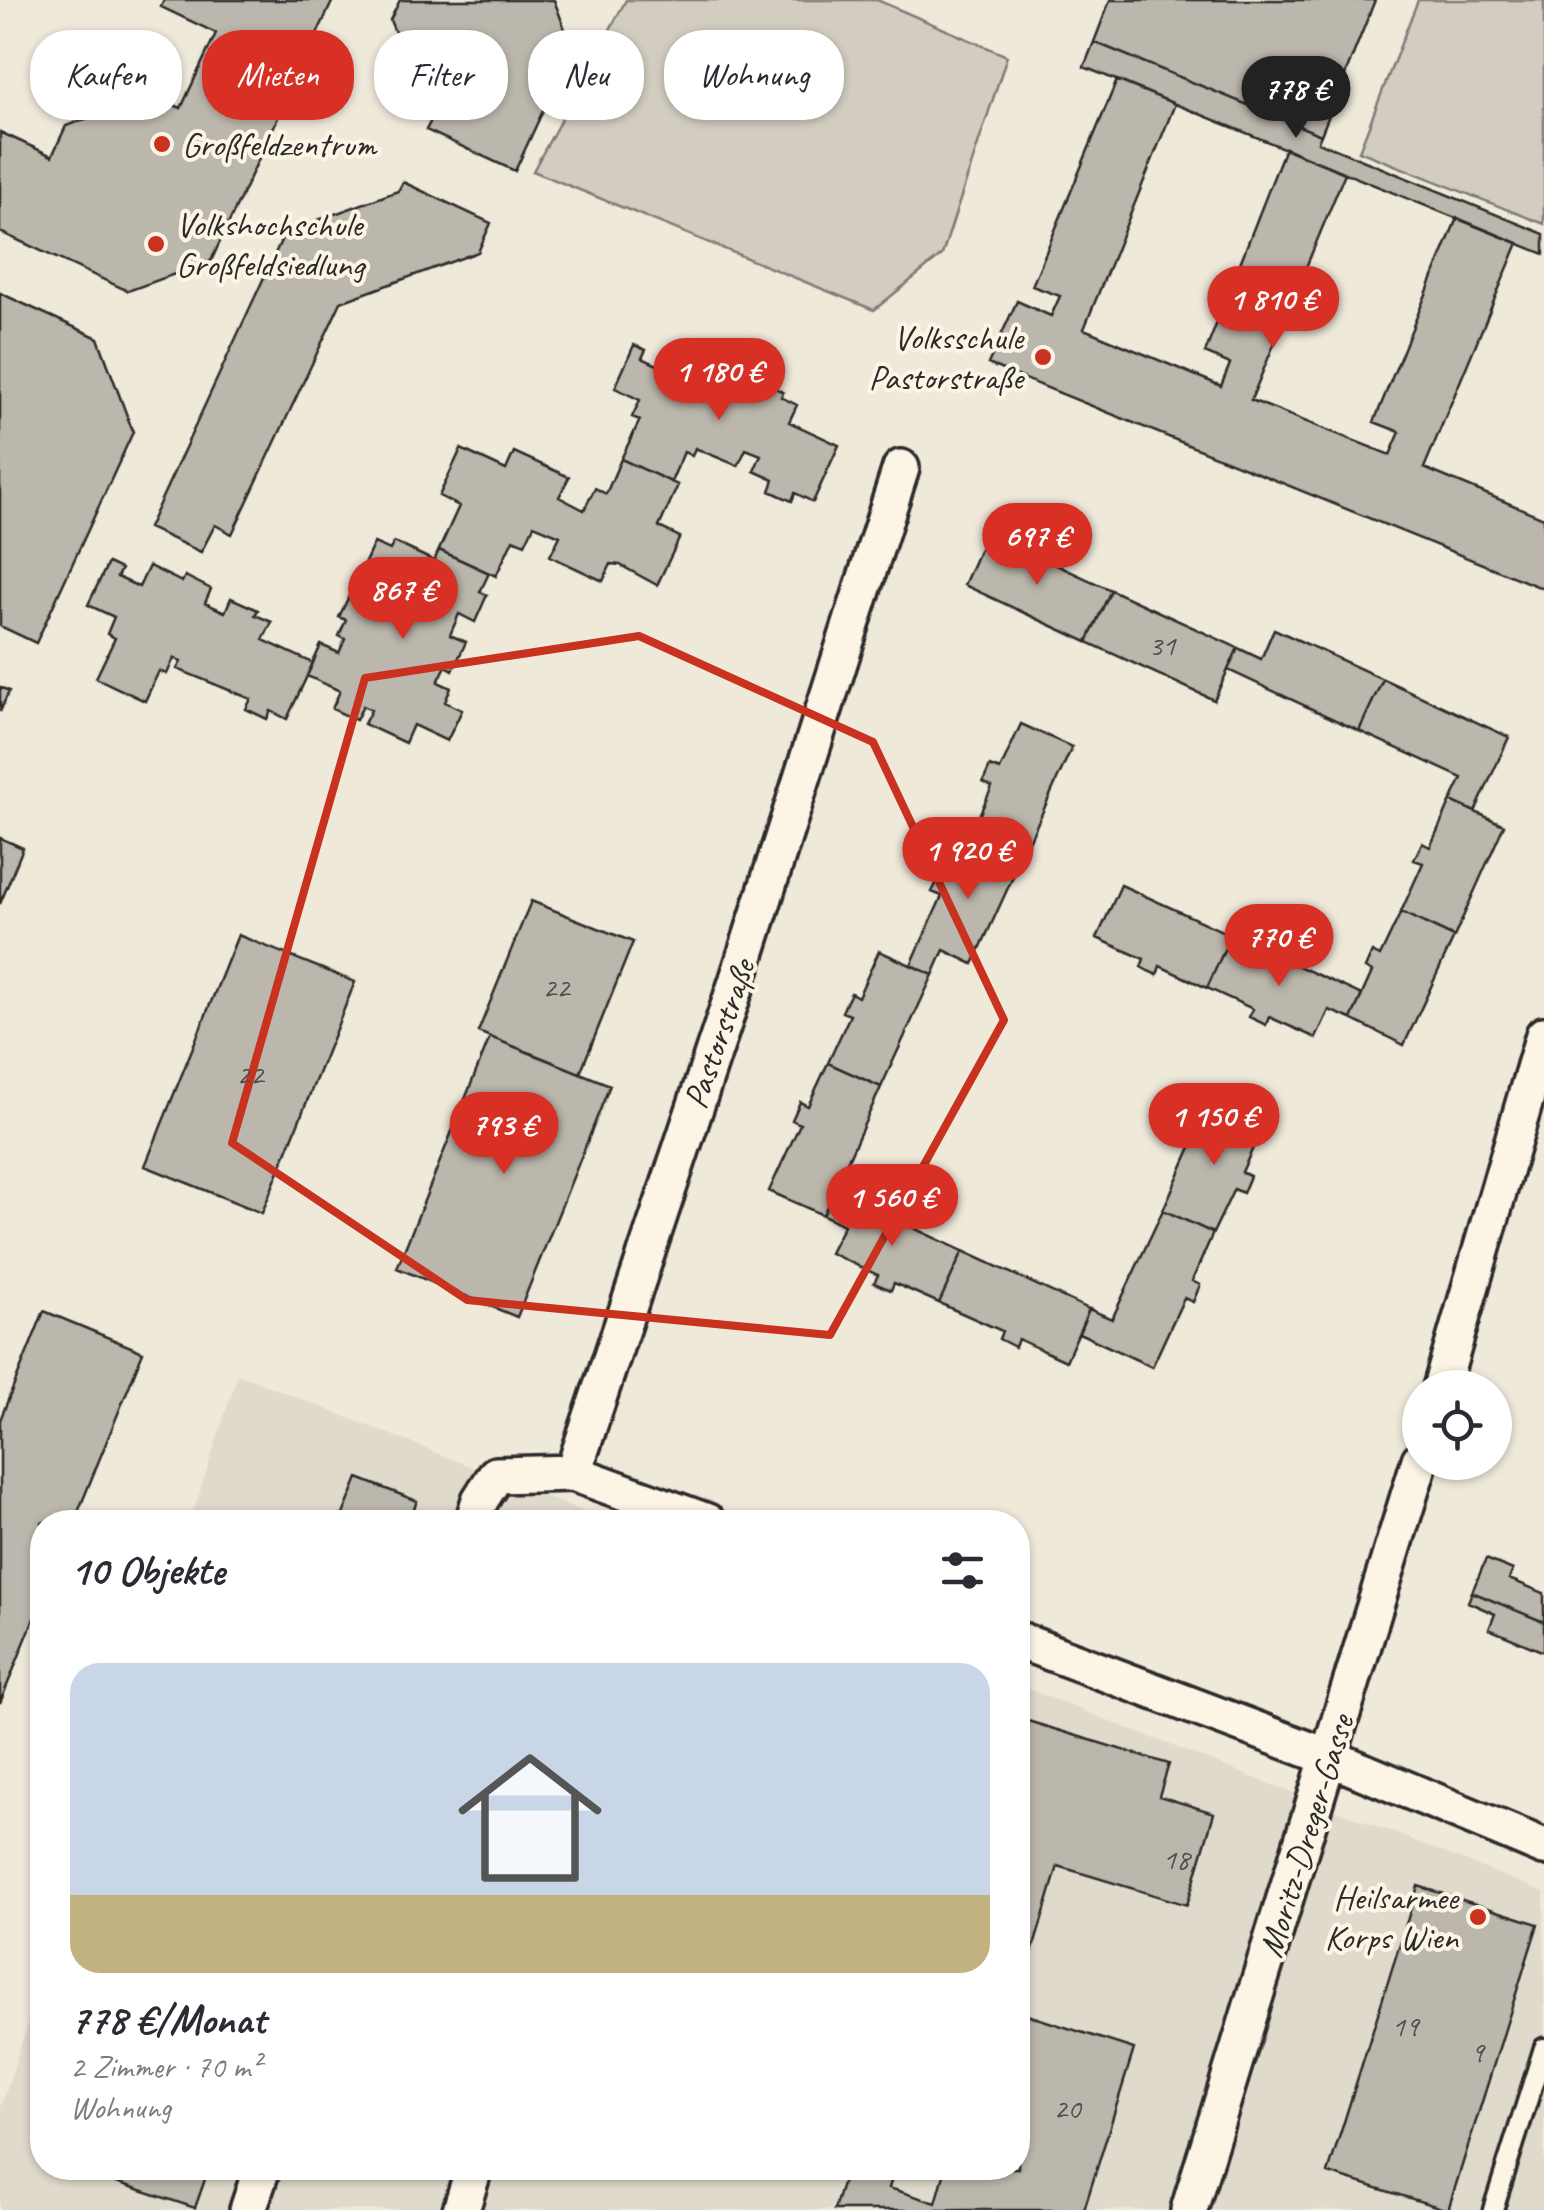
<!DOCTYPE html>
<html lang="de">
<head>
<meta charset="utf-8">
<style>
	body { margin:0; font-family:Caveat,sans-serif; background:#f7f7f7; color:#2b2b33; height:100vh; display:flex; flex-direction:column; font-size:38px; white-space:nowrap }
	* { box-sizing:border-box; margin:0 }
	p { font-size:32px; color:#7c7c81 }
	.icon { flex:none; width:55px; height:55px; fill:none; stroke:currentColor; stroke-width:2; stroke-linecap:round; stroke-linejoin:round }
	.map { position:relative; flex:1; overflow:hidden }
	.drawer { position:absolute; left:30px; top:1510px; width:1000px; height:670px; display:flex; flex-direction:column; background:#fff; border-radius:40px; box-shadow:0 2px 8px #0004 }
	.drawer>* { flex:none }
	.guide { position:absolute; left:30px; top:30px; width:1000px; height:90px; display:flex; gap:20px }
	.buttons { position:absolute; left:1402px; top:1370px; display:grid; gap:20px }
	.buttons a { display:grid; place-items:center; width:110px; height:110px; border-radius:50%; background:#fff; box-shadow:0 2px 8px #0004; font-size:50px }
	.price { position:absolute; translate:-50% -85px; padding:0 22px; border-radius:35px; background:#d93025; color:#fff; font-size:32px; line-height:65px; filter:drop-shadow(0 2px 5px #0008) }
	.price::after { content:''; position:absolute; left:50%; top:60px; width:30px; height:22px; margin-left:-15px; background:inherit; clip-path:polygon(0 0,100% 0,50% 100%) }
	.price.current { background:#222; color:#fff }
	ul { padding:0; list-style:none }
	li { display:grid; align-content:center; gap:20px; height:530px; padding:0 40px }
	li+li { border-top:2px solid #e1e1e2 }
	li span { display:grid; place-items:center; height:310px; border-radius:30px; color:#555 }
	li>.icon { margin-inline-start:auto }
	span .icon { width:180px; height:180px; fill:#fffc; stroke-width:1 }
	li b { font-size:42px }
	h2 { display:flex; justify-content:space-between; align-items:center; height:120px; padding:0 40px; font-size:42px }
	.chip { padding:0 35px; border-radius:40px; background:#fff; box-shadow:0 2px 8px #0004; font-size:35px; line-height:90px }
	.chip.current { background:#d93025; color:#fff }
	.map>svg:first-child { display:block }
	.built { fill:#e0dacc }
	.green { fill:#d2cdc0; stroke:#7e7c76; stroke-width:2.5 }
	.building { fill:#bcb7ac; stroke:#2b2b2b; stroke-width:2.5 }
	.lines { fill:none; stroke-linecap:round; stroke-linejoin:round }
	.lane-casing { stroke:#2b2b2b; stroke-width:25 }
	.street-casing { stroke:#2b2b2b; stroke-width:42 }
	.lane { stroke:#fcf5e5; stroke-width:18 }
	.street { stroke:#fcf5e5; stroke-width:35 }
	.marked { fill:none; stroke:#c8321e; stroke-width:8; stroke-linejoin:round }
	.poi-dot { fill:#c8321e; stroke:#fcf5e5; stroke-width:4 }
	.labels { text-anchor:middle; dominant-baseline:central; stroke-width:8; stroke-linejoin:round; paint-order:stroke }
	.number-label { font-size:30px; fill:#4f4e4b }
	.poi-label { font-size:35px; fill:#2b2b2b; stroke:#fcf5e5; text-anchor:start }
	.street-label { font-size:35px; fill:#2b2b2b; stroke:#fcf5e5 }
</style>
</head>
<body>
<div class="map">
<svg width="1544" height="2210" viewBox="0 0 1544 2210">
	<rect width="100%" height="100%" fill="#efe9da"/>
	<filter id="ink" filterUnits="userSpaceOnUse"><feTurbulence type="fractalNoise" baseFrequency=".01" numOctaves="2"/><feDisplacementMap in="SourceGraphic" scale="20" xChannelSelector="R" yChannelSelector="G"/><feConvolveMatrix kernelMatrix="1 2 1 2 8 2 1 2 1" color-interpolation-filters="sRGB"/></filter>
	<g filter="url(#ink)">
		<path class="built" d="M238,1374L610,1522H190Z
			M1018,1685L1544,1892V2210H0V2110L42,1979V2168H1018Z"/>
		<path class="green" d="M626,0H877L1007,56L942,255L874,310L533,171Z
			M1418,0H1544V224L1359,151Z"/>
		<path class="building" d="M164,0H333L211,261L128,291L0,232V132L52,156L66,126L151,95L181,108L216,33L161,7Z
			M400,0H554L572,48L515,171L426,130L436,111L424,104L390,20Z
			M1110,0H1375L1321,135L1094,42Z
			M1094,42L1321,135L1318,142L1544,234V254L1084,67Z
			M1117,80L1175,104L1084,329L1221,386L1230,364L1205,353L1285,148L1345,173L1251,400L1390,455L1400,432L1374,422L1457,218L1518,243L1424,468L1544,518V589L988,364L1017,301L1051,316L1060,296L1032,286Z
			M403,182L491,223L478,252L341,302L232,534L215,525L201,552L148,528L285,232L398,191Z
			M0,293L98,338L133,432L36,643L0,626Z
			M634,345L646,350L642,358L664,368L673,348L707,363L710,357L736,370L729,384L751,394L757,379L783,392L781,397L797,405L789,422L839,445L813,502L795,493L792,501L770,491L774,480L754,471L761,455L746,449L738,466L695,448L692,456L684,452L671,482L621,459L640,420L632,417L640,400L615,388Z
			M461,449L506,470L514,452L569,477L559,497L584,510L595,488L606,494L621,459L678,485L659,527L680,537L657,585L620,565L611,564L603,581L550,556L560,536L534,525L525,544L513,539L496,576L439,550L459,506L439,496Z
			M987,533L1111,590L1087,642L964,585Z
			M394,542L434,561L439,550L489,573L480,592L487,595L475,622L459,614L450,635L466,642L453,670L446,666L438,682L451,688L445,702L462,710L447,741L413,725L405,743L364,724L371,710L363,706L356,720L332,709L340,691L307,676L321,645L339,653L345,639L339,636L346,620L339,617L352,590L368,597L377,577L362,569L374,543L390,550Z
			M108,563L121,569L117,577L139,587L149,566L182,582L185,576L211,589L205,603L225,612L231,598L258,610L255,615L272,622L263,640L313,663L287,719L271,711L267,719L246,709L251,699L177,669L181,662L174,658L167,674L159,671L145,701L96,678L115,638L107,634L114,617L88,605Z
			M1111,590L1238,648L1214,700L1087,642Z
			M1274,629L1383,679L1359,731L1228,670L1238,648L1261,659Z
			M1383,679L1509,737L1475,812L1451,801L1462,778L1359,731Z
			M0,687L9,691L0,712Z
			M1021,724L1072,747L1023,855L972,831L992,787L983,782L990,766L1000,770Z
			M1451,801L1504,825L1454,937L1401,912L1423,863L1414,860L1418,851L1422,843L1430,847Z
			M972,831L1023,855L973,964L944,950L933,975L911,965L942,896L932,892L936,884L940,875L950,879Z
			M0,838L23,848L0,904Z
			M1121,885L1231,935L1207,988L1160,966L1157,975L1148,971L1141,967L1144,959L1097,938Z
			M531,901L633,942L580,1073L478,1032Z
			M1401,912L1454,937L1404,1045L1351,1019L1372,972L1365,968L1372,952L1380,956Z
			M238,935L355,982L262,1213L145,1166Z
			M1231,935L1362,995L1351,1019L1329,1010L1316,1038L1269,1017L1266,1025L1249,1017L1253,1009L1207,988Z
			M879,951L933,975L881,1087L828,1063L850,1015L842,1012L846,1003L851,993L858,997Z
			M490,1037L610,1085L517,1317L397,1268Z
			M828,1063L881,1087L823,1215L769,1191L800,1124L792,1120L800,1102L808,1106Z
			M1211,1102L1263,1126L1242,1172L1250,1176L1243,1193L1234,1189L1213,1233L1163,1210Z
			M834,1191L963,1251L939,1303L894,1283L891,1290L874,1283L878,1275L830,1253L844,1225L823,1215Z
			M1163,1210L1213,1233L1192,1281L1200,1285L1193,1302L1184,1298L1152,1367L1079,1333L1089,1309L1112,1319Z
			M963,1251L1089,1309L1066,1361L1018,1339L1015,1347L999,1339L1002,1331L939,1303Z
			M44,1311L143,1352L74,1522H42V1599L0,1703V1420Z
			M358,1478L417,1501L409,1522H340Z
			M1486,1559L1513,1570L1509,1579L1544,1593V1622L1472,1592Z
			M1472,1592L1544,1622V1652L1489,1629L1495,1614L1468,1602Z
			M1018,1718L1169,1764L1159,1796L1214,1813L1187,1905L1058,1866L1026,1973L1018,1971Z
			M1418,1886L1538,1924L1448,2210L1328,2173Z
			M1018,2012L1134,2049L1084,2210H834L847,2168H895L889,2188L936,2203L946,2168H1018Z
			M74,2168H209L195,2208Z
			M691,2168H719L716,2176Z"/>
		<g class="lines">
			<defs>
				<path id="lane" d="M1493,2210L1544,2048"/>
				<path id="street" d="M1441,1388L1544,1035
					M573,1473L738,979L901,468
					M473,1522L480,1500L496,1475L573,1473L707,1522
					M1018,1640L1331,1758L1544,1847
					M248,2210L262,2168
					M461,2210L474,2168
					M1189,2210L1420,1460"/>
			</defs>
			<use href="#lane" class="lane-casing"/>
			<use href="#street" class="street-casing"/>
			<use href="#lane" class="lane"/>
			<use href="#street" class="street"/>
		</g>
	</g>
	<path class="marked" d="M639,636L873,742L1004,1020L830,1335L467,1300L232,1143L365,678Z"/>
	<g class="poi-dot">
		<circle cx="162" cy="144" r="10"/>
		<circle cx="156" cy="244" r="10"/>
		<circle cx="1043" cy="357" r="10"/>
		<circle cx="1478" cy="1917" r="10"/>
	</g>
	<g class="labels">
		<g class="number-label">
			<text x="1162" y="645">31</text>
			<text x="556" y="987">22</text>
			<text x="250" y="1074">22</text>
			<text x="1176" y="1859">18</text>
			<text x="1405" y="2026">19</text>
			<text x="1477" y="2052">9</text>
			<text x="1067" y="2108">20</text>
		</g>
		<g class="poi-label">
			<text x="182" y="144">Großfeldzentrum</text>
			<text x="176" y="224">Volkshochschule<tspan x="176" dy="40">Großfeldsiedlung</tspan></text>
			<text x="1023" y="337" text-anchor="end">Volksschule<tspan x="1023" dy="40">Pastorstraße</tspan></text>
			<text x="1458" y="1897" text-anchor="end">Heilsarmee<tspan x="1458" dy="40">Korps Wien</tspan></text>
		</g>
		<g class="street-label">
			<text transform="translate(719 1034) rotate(-71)">Pastorstraße</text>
			<text transform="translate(1306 1836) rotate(-73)">Moritz-Dreger-Gasse</text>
		</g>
	</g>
</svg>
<div class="buttons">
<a><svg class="icon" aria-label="locate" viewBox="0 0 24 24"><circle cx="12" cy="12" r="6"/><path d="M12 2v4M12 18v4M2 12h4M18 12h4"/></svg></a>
</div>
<b class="price current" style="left:1296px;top:141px">778 €</b>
<b class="price" style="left:1273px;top:351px">1 810 €</b>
<b class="price" style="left:719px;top:423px">1 180 €</b>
<b class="price" style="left:1037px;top:588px">697 €</b>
<b class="price" style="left:403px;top:642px">867 €</b>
<b class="price" style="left:968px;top:902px">1 920 €</b>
<b class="price" style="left:1279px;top:989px">770 €</b>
<b class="price" style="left:1214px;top:1168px">1 150 €</b>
<b class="price" style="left:504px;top:1177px">793 €</b>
<b class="price" style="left:892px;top:1249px">1 560 €</b>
<div class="guide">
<a class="chip">Kaufen</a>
<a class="chip current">Mieten</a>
<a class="chip">Filter</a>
<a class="chip">Neu</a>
<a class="chip">Wohnung</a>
</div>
<section class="drawer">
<h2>10 Objekte<svg class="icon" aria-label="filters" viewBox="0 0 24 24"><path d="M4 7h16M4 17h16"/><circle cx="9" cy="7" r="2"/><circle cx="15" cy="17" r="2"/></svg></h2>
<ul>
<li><span style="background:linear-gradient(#c9d6e8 75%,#c2b280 0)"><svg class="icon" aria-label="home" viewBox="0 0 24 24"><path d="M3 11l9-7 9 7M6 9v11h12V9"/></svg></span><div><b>778 €/Monat</b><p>2 Zimmer · 70 m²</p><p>Wohnung</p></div></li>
</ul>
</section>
</div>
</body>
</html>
